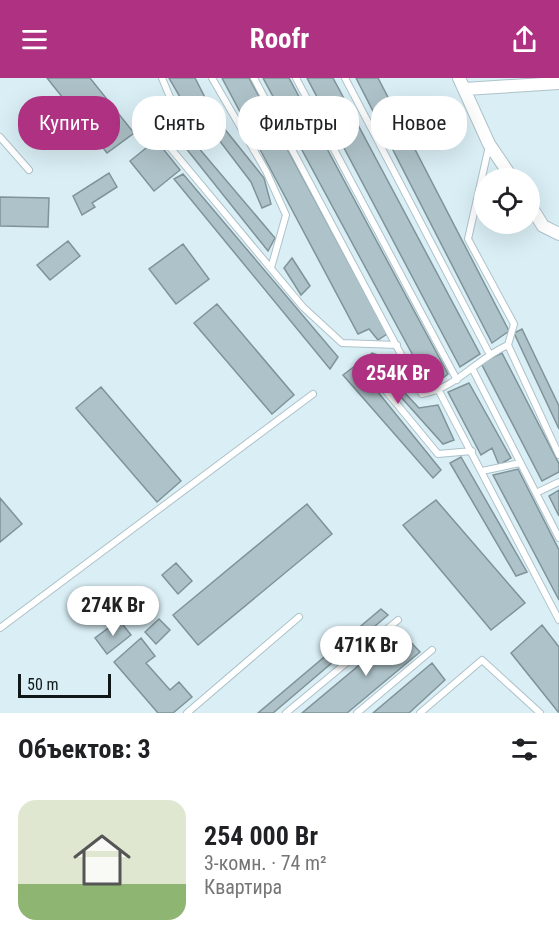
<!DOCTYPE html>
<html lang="ru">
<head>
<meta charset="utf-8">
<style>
	body { margin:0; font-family:"Roboto Condensed",sans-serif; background:#f6f6f6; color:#202124; height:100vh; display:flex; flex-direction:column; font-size:22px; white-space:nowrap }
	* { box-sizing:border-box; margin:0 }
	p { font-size:20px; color:#757577 }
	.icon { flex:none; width:33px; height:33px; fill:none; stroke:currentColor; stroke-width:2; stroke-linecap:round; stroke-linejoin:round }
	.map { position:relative; height:635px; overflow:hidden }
	.side { display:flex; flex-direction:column; background:#fff; flex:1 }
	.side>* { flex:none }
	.top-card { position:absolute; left:18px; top:18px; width:524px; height:54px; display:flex; gap:12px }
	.controls { position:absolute; left:474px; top:90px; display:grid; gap:12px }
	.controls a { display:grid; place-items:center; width:66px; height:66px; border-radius:50%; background:#fff; box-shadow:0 6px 24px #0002; font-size:30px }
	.scale { position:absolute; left:18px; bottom:15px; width:93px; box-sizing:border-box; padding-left:6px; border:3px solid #101719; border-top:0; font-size:16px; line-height:21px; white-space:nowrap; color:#101719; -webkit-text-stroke:4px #d9eef5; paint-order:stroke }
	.price { position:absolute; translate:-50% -51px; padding:0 14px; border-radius:21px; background:#fff; color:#222; font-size:20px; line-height:39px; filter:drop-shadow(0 2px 3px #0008) }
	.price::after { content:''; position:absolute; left:50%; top:36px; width:18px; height:14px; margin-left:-9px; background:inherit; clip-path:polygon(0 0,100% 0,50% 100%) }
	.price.on { background:#ae3182; color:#fff }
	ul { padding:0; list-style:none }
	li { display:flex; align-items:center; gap:18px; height:150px; padding:0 18px }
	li+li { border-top:2px solid #e0e0e0 }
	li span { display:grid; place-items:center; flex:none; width:168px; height:120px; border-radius:18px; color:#555 }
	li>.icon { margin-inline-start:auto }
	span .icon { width:72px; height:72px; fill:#fffc; stroke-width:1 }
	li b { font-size:26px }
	h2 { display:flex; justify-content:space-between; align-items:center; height:72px; padding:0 18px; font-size:26px }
	.chip { padding:0 21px; border-radius:24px; background:#fff; box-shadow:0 6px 24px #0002; font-size:21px; line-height:54px }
	.chip.on { background:#ae3182; color:#fff }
	header { display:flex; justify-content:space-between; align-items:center; height:78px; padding:0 18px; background:#ae3182; color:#fff; font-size:27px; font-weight:700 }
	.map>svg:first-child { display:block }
	.building { fill:#aec3c9; stroke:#7f9399; stroke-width:1.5 }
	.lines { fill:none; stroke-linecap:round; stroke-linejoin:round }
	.service-casing { stroke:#aec2c9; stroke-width:8 }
	.minor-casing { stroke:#aec2c9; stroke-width:14 }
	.service { stroke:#fff; stroke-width:6 }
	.minor { stroke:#fff; stroke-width:12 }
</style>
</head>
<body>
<header><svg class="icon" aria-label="menu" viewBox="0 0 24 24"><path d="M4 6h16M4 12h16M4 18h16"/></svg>Roofr<svg class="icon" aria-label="share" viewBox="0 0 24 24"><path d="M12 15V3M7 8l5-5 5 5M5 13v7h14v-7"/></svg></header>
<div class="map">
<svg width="559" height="635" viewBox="0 0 559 635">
	<rect width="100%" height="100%" fill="#d9eef5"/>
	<path class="building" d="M47,0H90L134,55L107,75Z
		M169,0H195L215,39L206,45H195Z
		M222,0H249L387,256L378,262L369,251L358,256Z
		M263,0H289L448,296L430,309Z
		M307,0H333L480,276L460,289Z
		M356,0H378L509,253L492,265Z
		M215,39L264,100L271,126L262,130L251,104L206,45Z
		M175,42L275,160L268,173L169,49Z
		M156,62L180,92L154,113L130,83Z
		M109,95L117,109L92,125L95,129L82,137L73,118Z
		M183,96L338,279L330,291L174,101Z
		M0,119L49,120L48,149L0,148Z
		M68,163L80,178L50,202L37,187Z
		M183,166L209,201L176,226L149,191Z
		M292,180L310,208L301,217L284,190Z
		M217,226L294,317L272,336L194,245Z
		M522,251L559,328V351L514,255Z
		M372,275L399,284L412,306L404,314L419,330L438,327L454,362L443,366L383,299L373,308L441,392L433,400L343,297Z
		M502,275L559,386V394L542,403L481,285Z
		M469,305L511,380L499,387L492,370L481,377L448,314Z
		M101,309L181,403L157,424L76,330Z
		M461,379L527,494L516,498L450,385Z
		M518,391L559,472V522L493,397Z
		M559,412V438L549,418Z
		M0,420L22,446L0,464Z
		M436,422L525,525L491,552L403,447Z
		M307,426L332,456L198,567L173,537Z
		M176,485L192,503L178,516L162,497Z
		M381,531L388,537L273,635H258Z
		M159,541L170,552L156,566L145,554Z
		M119,542L131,557L107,576L95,560Z
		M542,547L559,569V635L511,575Z
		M400,553L420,574L347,635H302Z
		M141,560L155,578L146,585L170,612L179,604L192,619L173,635H158L114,584Z
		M432,585L445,602L409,635H373Z"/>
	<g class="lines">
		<defs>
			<path id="service" d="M162,0L172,24
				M212,0L266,93L286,137L271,190
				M254,0L422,316C457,310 476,281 508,267
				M296,0L457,302
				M345,0L489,275
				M0,59L29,92
				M163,61L303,229L342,265L397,267
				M489,68L468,161L514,246L508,267L559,377
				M473,292L559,460
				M382,308L438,376L472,373
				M439,313L559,542
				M482,393L520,385
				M536,415L559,404
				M0,550L313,316
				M187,635L299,539
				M286,635L398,542
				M357,635L432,572
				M420,635L482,582L540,635"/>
			<path id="minor" d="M459,0L489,66L512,100
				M465,11L559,5
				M530,127L543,148L559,156"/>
		</defs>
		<use href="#service" class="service-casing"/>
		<use href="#minor" class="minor-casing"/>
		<use href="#service" class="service"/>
		<use href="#minor" class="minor"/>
	</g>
</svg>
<div class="controls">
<a><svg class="icon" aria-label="locate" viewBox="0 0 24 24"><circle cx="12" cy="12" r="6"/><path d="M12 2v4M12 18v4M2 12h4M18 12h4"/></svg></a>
</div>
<div class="scale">50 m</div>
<b class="price on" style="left:398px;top:327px">254K Br</b>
<b class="price" style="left:113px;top:559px">274K Br</b>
<b class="price" style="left:366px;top:599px">471K Br</b>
<div class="top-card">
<a class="chip on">Купить</a>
<a class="chip">Снять</a>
<a class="chip">Фильтры</a>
<a class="chip">Новое</a>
</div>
</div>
<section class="side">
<h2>Объектов: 3<svg class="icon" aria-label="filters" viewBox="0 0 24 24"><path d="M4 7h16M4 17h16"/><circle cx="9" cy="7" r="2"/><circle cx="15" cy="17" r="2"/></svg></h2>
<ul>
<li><span style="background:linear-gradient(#dfe7d0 70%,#8fb573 0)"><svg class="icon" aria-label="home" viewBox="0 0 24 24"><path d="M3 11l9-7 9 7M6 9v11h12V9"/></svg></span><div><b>254 000 Br</b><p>3-комн. · 74 m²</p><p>Квартира</p></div></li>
</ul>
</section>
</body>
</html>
